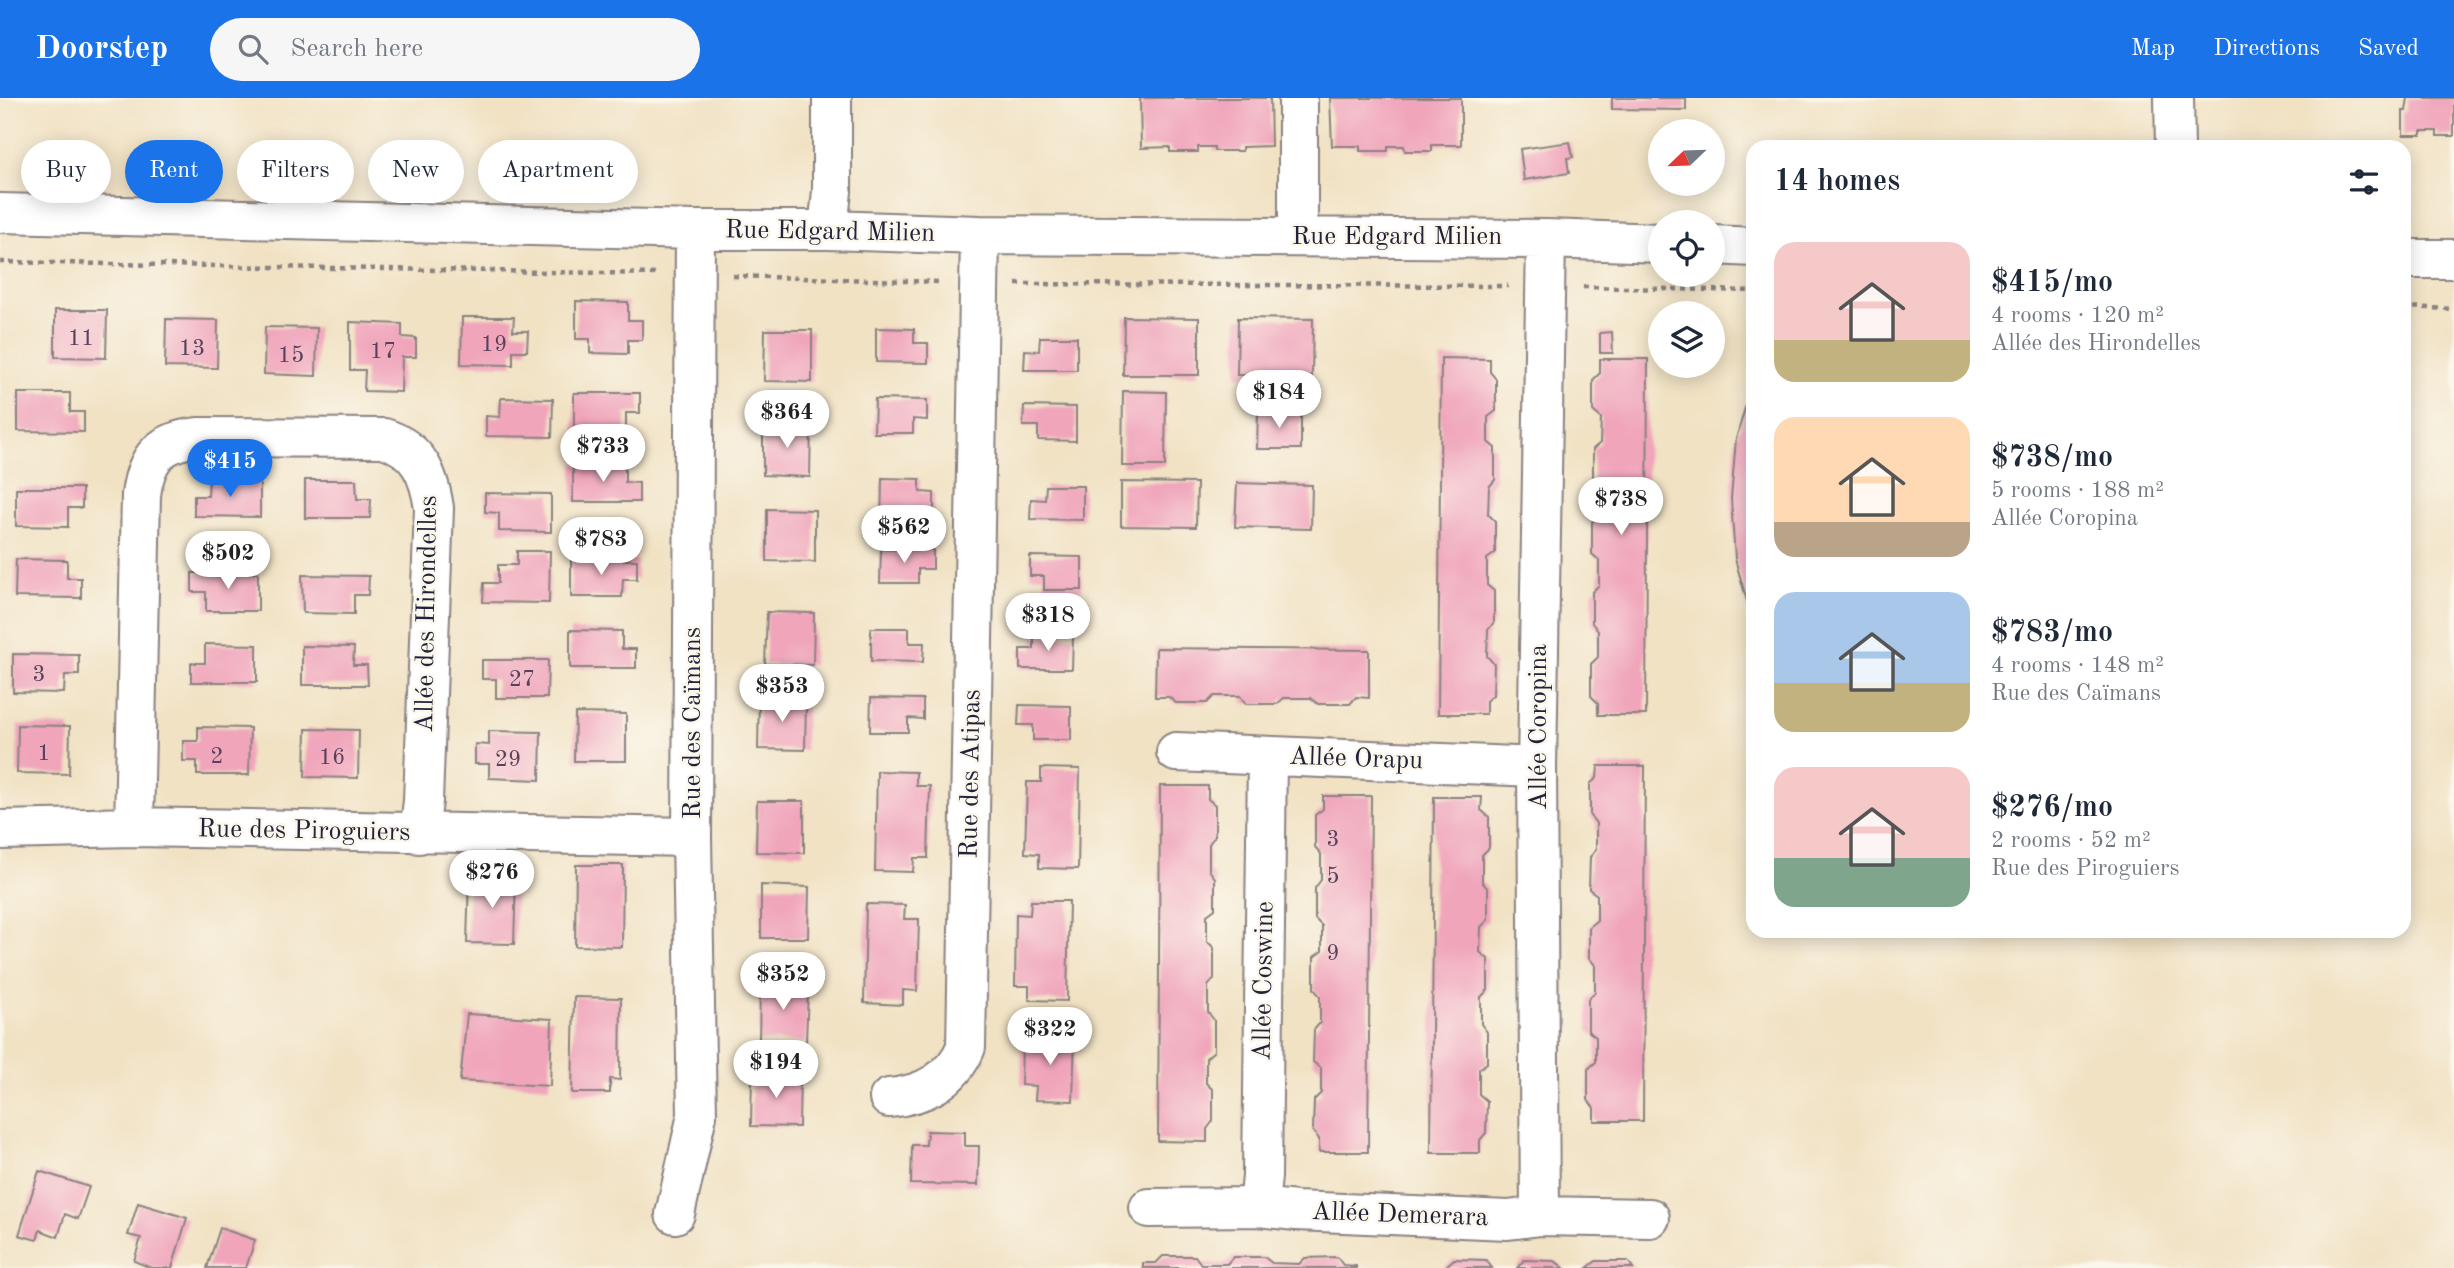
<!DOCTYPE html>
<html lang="en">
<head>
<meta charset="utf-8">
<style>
	body { margin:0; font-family:"Old Standard TT",serif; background:#f6f6f7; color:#1f2937; height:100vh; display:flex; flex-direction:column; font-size:26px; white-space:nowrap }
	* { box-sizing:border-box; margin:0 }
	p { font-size:23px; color:#747a83 }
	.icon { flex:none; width:38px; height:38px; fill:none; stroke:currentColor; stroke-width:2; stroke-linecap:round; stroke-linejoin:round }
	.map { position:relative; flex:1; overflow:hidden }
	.panel { position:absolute; left:1746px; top:42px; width:665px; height:798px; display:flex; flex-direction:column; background:#fff; border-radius:21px; box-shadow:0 4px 18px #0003 }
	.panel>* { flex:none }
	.banner { position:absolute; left:21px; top:42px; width:665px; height:63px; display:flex; gap:14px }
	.needle { width:46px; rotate:247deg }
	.fabs { position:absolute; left:1648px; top:21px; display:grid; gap:14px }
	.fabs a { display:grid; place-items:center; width:77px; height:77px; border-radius:50%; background:#fff; box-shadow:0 4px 18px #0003; font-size:35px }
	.price { position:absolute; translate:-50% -60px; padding:0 16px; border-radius:24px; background:#fff; color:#222; font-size:23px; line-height:46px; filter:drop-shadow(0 2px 4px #0008) }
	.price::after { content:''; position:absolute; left:50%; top:42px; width:21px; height:16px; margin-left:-10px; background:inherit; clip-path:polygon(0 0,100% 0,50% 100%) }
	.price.on { background:#1a73e8; color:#fff }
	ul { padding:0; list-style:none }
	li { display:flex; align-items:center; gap:21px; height:175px; padding:0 28px }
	li span { display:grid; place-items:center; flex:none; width:196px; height:140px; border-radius:21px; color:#555 }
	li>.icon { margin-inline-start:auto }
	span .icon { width:84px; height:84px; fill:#fffc; stroke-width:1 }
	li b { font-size:30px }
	h2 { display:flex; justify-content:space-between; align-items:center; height:84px; padding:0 28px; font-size:30px }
	.chip { padding:0 24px; border-radius:32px; background:#fff; box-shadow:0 4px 18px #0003; font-size:24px; line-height:63px }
	.chip.on { background:#1a73e8; color:#fff }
	header { display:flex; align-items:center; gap:42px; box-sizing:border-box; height:98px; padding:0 35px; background:#1a73e8; color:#fff }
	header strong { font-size:33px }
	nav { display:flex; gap:38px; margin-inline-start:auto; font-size:24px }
	.search { width:490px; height:63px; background:#f6f6f7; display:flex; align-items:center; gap:18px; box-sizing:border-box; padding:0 24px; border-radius:38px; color:#747a83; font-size:26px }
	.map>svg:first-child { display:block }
	.building { fill:#f0a5bb }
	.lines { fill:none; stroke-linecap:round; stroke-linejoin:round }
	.minor-casing { stroke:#8a8280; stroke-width:42 }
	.path { stroke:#8a8280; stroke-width:4.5; stroke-dasharray:5 5; stroke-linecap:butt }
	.minor { stroke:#fff; stroke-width:38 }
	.labels { text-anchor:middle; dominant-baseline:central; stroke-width:5; stroke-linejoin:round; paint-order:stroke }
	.number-label { font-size:23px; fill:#56435b }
	.street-label { font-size:26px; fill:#22223b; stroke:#fbf7ec }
</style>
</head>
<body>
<header>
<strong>Doorstep</strong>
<div class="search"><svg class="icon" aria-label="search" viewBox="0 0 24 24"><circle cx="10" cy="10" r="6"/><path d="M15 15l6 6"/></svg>Search here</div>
<nav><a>Map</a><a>Directions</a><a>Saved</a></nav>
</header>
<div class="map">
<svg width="2454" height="1170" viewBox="0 0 2454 1170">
	<rect width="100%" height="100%" fill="#fbf7ec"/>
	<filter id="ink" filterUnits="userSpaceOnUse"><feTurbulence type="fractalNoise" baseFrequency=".0143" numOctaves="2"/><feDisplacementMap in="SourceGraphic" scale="14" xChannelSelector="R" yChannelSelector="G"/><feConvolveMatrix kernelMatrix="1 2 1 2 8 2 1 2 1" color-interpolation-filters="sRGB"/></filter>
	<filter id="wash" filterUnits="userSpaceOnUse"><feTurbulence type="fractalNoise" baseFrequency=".00686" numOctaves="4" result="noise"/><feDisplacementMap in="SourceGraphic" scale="28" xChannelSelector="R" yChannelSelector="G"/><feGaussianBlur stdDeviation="1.57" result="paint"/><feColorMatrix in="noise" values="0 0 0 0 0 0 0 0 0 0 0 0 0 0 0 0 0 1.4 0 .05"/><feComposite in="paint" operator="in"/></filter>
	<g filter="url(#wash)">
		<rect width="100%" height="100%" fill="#f1e2c4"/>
		<g id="blocks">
			<path class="building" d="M1140,0H1270L1271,48L1242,49V53H1214V49H1198V54H1170V49L1141,50Z
				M1330,0H1461V47H1432V53H1405L1404,48H1388V53H1360V48H1332Z
				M1612,0H1686V12L1612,11Z
				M2408,0H2454V38H2437V33H2421V37H2403V13H2406Z
				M1570,44L1573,59L1567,60L1569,75L1524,82L1520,51Z
				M576,203L628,204V222H642V242H628V256L590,255V241H576Z
				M55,212H107L106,260L55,259Z
				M462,219H514L513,233H528L527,253H513V267L461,266Z
				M1124,219L1199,220V277H1123Z
				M1238,220L1313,221L1312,278L1237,277Z
				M166,221L218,222L217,270L165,269Z
				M350,224L402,226V239L416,240V259H402L401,294L364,293L365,272H350Z
				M265,229L317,230L316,278L264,276Z
				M876,230L914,231V245H928V265L876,264Z
				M765,232H812V284L764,283Z
				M1612,234L1613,255H1600V235Z
				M1040,239H1077V272H1024L1025,252L1039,253Z
				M1441,260L1490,261V274L1496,281V313L1488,319V344L1495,350V382L1489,389L1488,416L1495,423V455L1487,461V487L1494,493V524L1488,532L1487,558L1494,566L1493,597L1486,603V616H1438Z
				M1600,261H1648L1646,617H1598V605L1591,598V566L1598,559V533L1592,525V494L1599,487V462L1592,456V424L1598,417V390L1593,383V351L1600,345L1601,320L1593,313V282L1600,275Z
				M1754,279V524H1753L1735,461L1731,401L1736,341Z
				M1123,293L1166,294L1165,368H1122Z
				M18,295H70V314H84V334L18,333Z
				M574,295H640V315H626V333H574Z
				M501,300L553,301L552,339L486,338V318L500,319Z
				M875,301L927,302V322L913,321V335H874Z
				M1024,308L1076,309V343L1038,342V328H1023Z
				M1258,312L1301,313V351H1257Z
				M763,326H811L810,379L763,377Z
				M573,366H625V384L639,385V404H573Z
				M209,380L260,381V419L194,418V398H208Z
				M882,380L920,381V394L934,395V414H920L919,433H881Z
				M305,382H356L357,401H371L370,420H305Z
				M1121,384L1197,385L1196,429L1121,428Z
				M1237,385L1312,387L1311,431L1235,429Z
				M1046,388H1083V422L1030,421L1031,401L1045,402Z
				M16,390H82V410H68V429L16,428Z
				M485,395L551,396V434L499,433V415L485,414Z
				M767,411L815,412V464L767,463Z
				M881,451L933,452V471H918V485H880Z
				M517,453H550L549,505L483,504L484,485H498V467H517Z
				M1030,458L1082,459V492H1044V478H1030Z
				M16,461L67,462V480H81V500L15,499Z
				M571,461L637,462V481H623L622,499H571Z
				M192,475H258V513H206V494H192Z
				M302,477L369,478L368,497H354V516L303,515Z
				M767,514L814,515L813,567L765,566Z
				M871,530H909V545H924L923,564L871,563Z
				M570,532L622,533V551H636V570H570Z
				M1034,537L1073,538L1072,571H1020V551H1034Z
				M205,546L257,547V584H191V565H205Z
				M302,548L354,549L353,567H367L368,587H302Z
				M1156,550L1369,552V600L1356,599L1350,606H1318L1311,600H1284L1277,606H1246L1240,598H1214L1207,605H1176L1169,599H1155Z
				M13,556L79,557V577H65L64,595L13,594Z
				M482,562H548L547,600H496V581H482Z
				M759,599L806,600L805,652L758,651Z
				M871,600L923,601V621L908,620V634H870Z
				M1019,607L1071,608V642H1033V627H1018Z
				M575,615L626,616V663H574Z
				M1750,615H1754V689H1751Z
				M18,627L70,628L69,676L17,675Z
				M198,629L250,630L249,677H197V663H183V643H198Z
				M306,631L359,632L358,680L305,679Z
				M489,633L541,634L540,682L489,680V666H475V646L489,647Z
				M1598,668H1645L1643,1023H1594V1010L1588,1002V971L1596,964V939L1588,933V901L1595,894V867L1589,860V829L1597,822V797L1589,791L1590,759L1596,752V725L1590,718V686L1597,680Z
				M1041,670L1080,671L1078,771L1039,770V756L1025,755L1027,684H1041Z
				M877,673L916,674V688H930L928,760H914L913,774L875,773Z
				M1160,688H1208V701L1215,707V738L1209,746V772L1215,780V811L1207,817V843L1214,850V881L1208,888V914L1214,922V953L1206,960V985L1213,992V1023L1207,1031V1044L1158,1043Z
				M1323,698H1371L1368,1054H1319V1041L1313,1033L1314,1002L1321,995V970L1313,964L1314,932L1320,925V898L1314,891V859L1322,853V828L1315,821V790L1321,782V756L1315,749V717L1323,711Z
				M1434,699H1482L1481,712L1489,719V750L1482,757V784L1488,791V822L1481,829L1480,854L1488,861V892L1481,899V926L1487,934V965L1479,971V996L1487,1003L1486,1035L1480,1042V1055H1431Z
				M757,703H804V755L756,754Z
				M576,767H623L622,849L575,848Z
				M469,778L516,779L514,846L467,845Z
				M761,787L809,789L808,840H761Z
				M1031,803H1069L1067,903L1029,902V888H1015L1016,816L1030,817Z
				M866,806L905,807L904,821H919L917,893L903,892V907L864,905Z
				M774,877H794L793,891L808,892L806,944L759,943L760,891H774Z
				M574,899L621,900L620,982L610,981V995H572Z
				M467,916L552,921L550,988L460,983Z
				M1037,935L1075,936L1073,1003L1035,1002L1036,988L1021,987L1022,949H1036Z
				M752,976H800L799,1029L751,1028Z
				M927,1033L965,1034V1048H979L978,1087L911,1086L912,1047H926Z
				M39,1073L89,1089L78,1121L65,1116L58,1139L40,1132L37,1142L19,1137Z
				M138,1105L187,1120L172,1170H151L134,1163L141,1140L128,1137Z
				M220,1130L255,1142L246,1170H207Z
				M1163,1158H1195L1201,1166H1227L1233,1159H1264L1272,1165L1299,1166L1305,1160L1337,1159L1343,1167L1356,1168V1170H1143V1165H1156Z
				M1454,1161L1486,1162L1492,1170H1444Z
				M1524,1162L1555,1163L1564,1170H1517Z
				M1596,1163H1628L1633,1170H1587Z"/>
		</g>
	</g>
	<g filter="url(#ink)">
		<use href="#blocks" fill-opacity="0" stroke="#8a8280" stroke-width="2"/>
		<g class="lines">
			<defs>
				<path id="minor" d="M1298,0V139
					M2174,0L2175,49
					M0,115L695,132H828L980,137L1546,141L1661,145
					M828,132L832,93V0
					M1713,147L1754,149
					M2404,161H2454
					M1176,654L1537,669
					M134,729L141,397C146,359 160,343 199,339L384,340C419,351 429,377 434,410L423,703L419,736
					M0,732L134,729L692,739
					M889,1000C923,997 952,983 966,949L980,137
					M1259,1109L1262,1078L1267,658
					M1149,1110L1259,1109L1296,1113L1508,1122L1540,1118L1650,1120
					M675,1116L697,1017L692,739L695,132
					M1540,1118L1537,669L1546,141"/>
			</defs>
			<use href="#minor" class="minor-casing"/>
			<path class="path" d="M0,164L657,176
				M733,178L941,184
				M1016,186L1508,188
				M1583,189L1754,193
				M2404,209L2454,211"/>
			<use href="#minor" class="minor"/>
		</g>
	</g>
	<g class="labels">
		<g class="number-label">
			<text x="81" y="240">11</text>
			<text x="494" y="246">19</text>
			<text x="192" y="250">13</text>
			<text x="383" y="253">17</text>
			<text x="291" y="257">15</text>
			<text x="39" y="576">3</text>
			<text x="522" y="581">27</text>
			<text x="44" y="655">1</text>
			<text x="217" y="658">2</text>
			<text x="332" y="659">16</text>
			<text x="508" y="661">29</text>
			<text x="1333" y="741">3</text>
			<text x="1333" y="778">5</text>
			<text x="1333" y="855">9</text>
		</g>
		<g class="street-label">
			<text transform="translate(830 134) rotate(1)">Rue Edgard Milien</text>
			<text x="1397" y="139">Rue Edgard Milien</text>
			<text transform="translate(427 516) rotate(-89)">Allée des Hirondelles</text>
			<text transform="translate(693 625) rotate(-90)">Rue des Caïmans</text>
			<text transform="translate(1539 629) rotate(-90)">Allée Coropina</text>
			<text transform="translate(1356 661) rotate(2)">Allée Orapu</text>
			<text transform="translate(971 676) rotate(-89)">Rue des Atipas</text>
			<text transform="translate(304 733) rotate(1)">Rue des Piroguiers</text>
			<text transform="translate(1264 883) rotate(-89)">Allée Coswine</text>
			<text transform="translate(1400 1117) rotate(2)">Allée Demerara</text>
		</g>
	</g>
</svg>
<div class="fabs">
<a><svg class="needle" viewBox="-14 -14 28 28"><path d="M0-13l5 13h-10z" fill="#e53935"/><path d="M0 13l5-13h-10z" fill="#747a83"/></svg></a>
<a><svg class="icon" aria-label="locate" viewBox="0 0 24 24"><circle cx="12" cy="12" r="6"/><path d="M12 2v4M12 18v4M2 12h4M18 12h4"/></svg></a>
<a><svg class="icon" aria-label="layers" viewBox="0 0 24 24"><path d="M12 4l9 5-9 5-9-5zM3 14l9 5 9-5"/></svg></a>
</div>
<b class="price" style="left:1279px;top:332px">$184</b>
<b class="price" style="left:787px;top:352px">$364</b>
<b class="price" style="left:603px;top:386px">$733</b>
<b class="price on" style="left:230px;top:401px">$415</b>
<b class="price" style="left:1621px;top:439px">$738</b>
<b class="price" style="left:904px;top:467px">$562</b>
<b class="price" style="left:601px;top:479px">$783</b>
<b class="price" style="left:228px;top:493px">$502</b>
<b class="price" style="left:1048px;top:555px">$318</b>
<b class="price" style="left:782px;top:626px">$353</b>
<b class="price" style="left:492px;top:812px">$276</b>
<b class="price" style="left:783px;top:914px">$352</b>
<b class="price" style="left:1050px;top:969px">$322</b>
<b class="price" style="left:776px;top:1002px">$194</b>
<div class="banner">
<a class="chip">Buy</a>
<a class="chip on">Rent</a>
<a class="chip">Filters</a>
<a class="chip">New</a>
<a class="chip">Apartment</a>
</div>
<section class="panel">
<h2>14 homes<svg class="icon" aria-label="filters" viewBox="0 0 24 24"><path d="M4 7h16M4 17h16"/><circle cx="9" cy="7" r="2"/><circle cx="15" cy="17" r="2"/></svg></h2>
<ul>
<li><span style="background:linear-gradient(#f6c9c9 70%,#c2b280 0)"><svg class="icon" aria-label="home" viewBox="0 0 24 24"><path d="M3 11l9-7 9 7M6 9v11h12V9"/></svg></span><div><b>$415/mo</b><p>4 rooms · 120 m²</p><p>Allée des Hirondelles</p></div></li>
<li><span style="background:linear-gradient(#ffd9b3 75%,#b9a48a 0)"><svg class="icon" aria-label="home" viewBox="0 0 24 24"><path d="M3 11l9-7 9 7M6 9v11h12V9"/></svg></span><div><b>$738/mo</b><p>5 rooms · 188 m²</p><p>Allée Coropina</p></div></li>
<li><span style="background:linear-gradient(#a9c7e8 65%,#c2b280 0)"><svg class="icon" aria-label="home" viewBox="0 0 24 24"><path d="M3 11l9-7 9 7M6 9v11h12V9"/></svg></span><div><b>$783/mo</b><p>4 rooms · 148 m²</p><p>Rue des Caïmans</p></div></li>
<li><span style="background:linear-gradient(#f6c9c9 65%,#7fa58c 0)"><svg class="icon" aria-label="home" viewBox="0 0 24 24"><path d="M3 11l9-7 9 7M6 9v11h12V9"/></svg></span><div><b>$276/mo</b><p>2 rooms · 52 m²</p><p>Rue des Piroguiers</p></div></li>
</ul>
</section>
</div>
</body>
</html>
